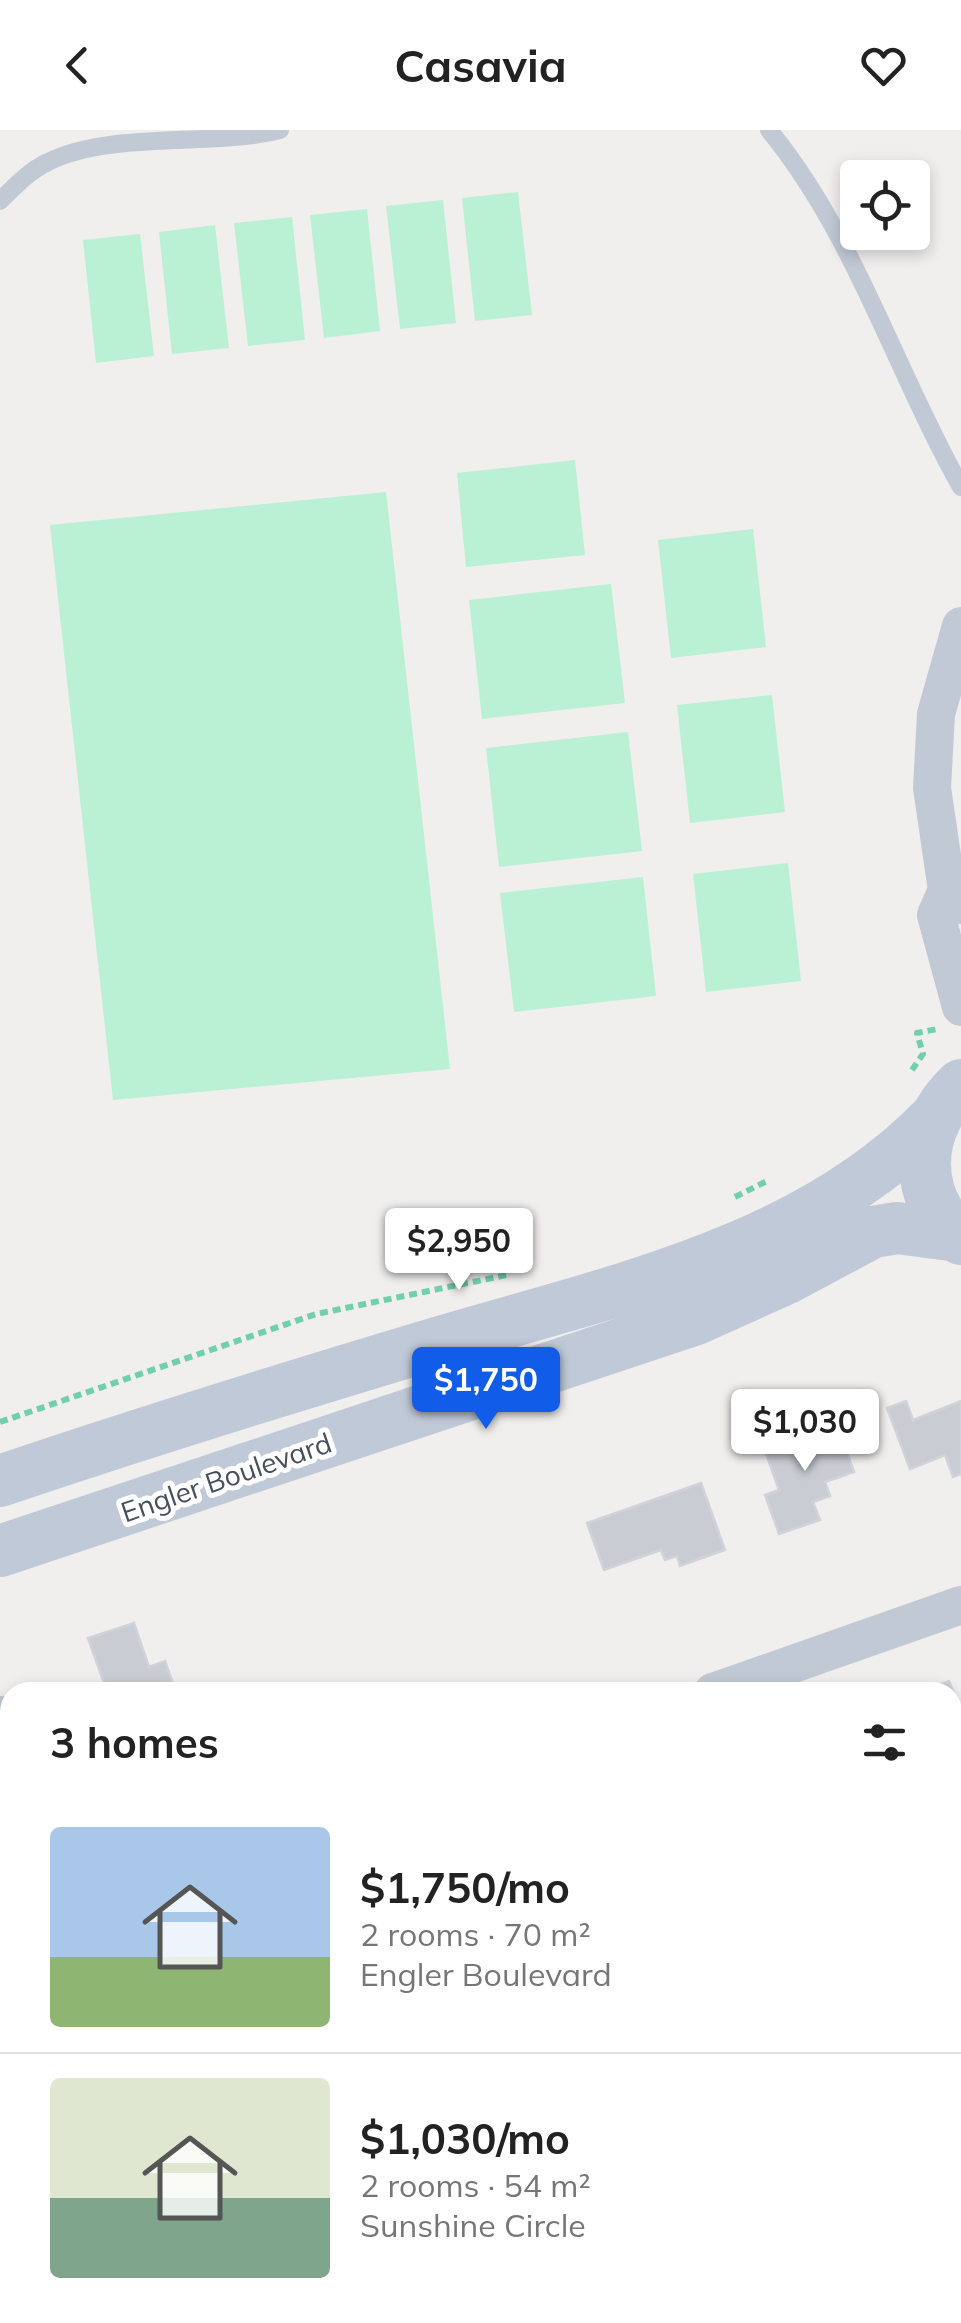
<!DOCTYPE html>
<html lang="en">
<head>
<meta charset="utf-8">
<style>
	body { margin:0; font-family:Mulish,sans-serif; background:#f2f2f2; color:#222; height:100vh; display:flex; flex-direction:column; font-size:38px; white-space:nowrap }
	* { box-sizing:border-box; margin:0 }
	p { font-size:32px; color:#767676 }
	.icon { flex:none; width:55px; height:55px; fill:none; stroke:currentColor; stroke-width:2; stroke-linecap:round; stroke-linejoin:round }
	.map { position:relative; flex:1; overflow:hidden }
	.panel { position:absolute; left:0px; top:1552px; width:962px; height:642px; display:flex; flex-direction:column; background:#fff; border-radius:30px 30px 0 0; box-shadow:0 5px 15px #0003 }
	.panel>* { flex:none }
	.buttons { position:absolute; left:840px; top:30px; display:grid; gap:20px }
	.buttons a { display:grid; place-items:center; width:90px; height:90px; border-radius:10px; background:#fff; box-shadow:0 5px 15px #0003; font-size:50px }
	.price { position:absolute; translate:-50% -85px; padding:0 22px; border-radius:10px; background:#fff; color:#222; font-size:32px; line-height:65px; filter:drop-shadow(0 2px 5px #0008) }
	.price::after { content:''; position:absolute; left:50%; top:60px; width:30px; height:22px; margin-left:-15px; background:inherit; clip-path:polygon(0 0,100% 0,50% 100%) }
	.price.selected { background:#115ce8; color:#fff }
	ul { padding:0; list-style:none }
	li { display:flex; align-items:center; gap:30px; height:250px; padding:0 50px }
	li+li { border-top:2px solid #e0e0e0 }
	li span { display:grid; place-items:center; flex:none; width:280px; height:200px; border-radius:10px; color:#555 }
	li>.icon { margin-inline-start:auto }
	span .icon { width:120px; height:120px; fill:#fffc; stroke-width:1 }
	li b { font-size:42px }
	h2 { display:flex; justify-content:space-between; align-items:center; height:120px; padding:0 50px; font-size:42px }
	header { display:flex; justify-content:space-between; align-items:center; height:130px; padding:0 50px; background:#fff; font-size:45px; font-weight:700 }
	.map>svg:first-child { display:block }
	.green { fill:#baf1d4 }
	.building { fill:#caccd4; stroke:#d2d3da; stroke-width:2.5 }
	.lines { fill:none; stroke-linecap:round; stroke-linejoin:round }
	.path { stroke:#71d0a9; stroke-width:6; stroke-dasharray:8 5; stroke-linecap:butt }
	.service { stroke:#c1c9d4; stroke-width:18 }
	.minor { stroke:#c1c9d4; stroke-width:38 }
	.secondary { stroke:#c0c9d8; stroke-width:52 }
	.labels { text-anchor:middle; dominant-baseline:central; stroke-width:10; stroke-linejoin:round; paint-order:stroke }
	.street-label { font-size:28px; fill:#45505c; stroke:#fff }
</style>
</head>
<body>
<header><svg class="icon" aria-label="back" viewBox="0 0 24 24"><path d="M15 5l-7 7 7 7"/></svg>Casavia<svg class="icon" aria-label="heart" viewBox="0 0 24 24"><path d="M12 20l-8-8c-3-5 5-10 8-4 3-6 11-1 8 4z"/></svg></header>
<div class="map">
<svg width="961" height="2193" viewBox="0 0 961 2193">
	<rect width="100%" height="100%" fill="#f1eeee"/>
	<path class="green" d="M518,62L532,185L475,191L462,68Z
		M443,70L456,193L400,199L386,76Z
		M367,79L380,201L324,208L310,85Z
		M292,87L305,210L248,216L234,93Z
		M215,95L229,218L172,224L159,102Z
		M140,104L154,226L96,233L83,110Z
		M575,330L585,425L466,437L457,343Z
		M386,362L450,939L113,970L50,395Z
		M753,399L766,517L671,528L658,410Z
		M611,454L625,573L482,589L469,470Z
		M772,565L785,682L690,693L677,575Z
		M628,602L642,721L499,737L486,618Z
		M788,733L801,851L706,862L693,744Z
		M643,747L656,866L514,882L500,763Z"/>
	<path class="building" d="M906,1271L913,1290L961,1271V1344L953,1347L945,1325L910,1339L887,1278Z
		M836,1291L854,1342L825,1352L830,1366L813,1372L820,1390L779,1404L765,1365L779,1360L764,1318Z
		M701,1353L725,1420L680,1436L677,1426L665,1430L661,1420L604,1440L587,1393Z
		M134,1493L149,1537L165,1531L176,1562H100L97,1555L104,1553L88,1508Z
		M949,1551L961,1580V1611L952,1615V1562H920Z
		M332,2185H423L426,2193H335Z"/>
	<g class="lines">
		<path class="path" d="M912,940L923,924L917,903L937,899
			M735,1067L769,1050
			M0,1292L316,1184L507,1145"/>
		<path class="service" d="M769,0C855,105 895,240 961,357
			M0,71C15,56 29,41 48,32C109,1 212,17 280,0"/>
		<path class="minor" d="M961,496L936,584L932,658L947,760L961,775
			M947,760L936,785L961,877
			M713,1562L961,1475
			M0,1585L10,1612
			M0,2023L10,2019
			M952,2161L961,2159
			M225,2185L228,2193"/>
		<path class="secondary" d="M961,955C915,998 911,1066 961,1109
			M0,1351C141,1303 284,1259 427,1216C602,1163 802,1125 934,989
			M0,1421L696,1189L787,1148L873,1102L897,1098L958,1106"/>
	</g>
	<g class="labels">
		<g class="street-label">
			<text transform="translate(226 1347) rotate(-19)">Engler Boulevard</text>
		</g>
	</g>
</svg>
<div class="buttons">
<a><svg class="icon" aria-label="locate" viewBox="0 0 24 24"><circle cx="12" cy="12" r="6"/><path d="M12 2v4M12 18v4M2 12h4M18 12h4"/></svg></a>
</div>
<b class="price" style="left:459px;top:1163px">$2,950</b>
<b class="price selected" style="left:486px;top:1302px">$1,750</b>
<b class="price" style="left:805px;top:1344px">$1,030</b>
<section class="panel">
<h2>3 homes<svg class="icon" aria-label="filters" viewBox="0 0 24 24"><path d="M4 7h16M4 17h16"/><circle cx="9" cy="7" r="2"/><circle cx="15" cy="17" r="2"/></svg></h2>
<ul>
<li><span style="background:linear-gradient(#a9c7e8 65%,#8fb573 0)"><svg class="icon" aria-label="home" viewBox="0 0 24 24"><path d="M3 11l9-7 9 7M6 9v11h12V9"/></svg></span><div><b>$1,750/mo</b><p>2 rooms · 70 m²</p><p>Engler Boulevard</p></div></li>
<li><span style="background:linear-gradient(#dfe7d0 60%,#7fa58c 0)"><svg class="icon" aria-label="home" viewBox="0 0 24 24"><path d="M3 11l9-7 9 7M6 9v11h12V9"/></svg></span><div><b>$1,030/mo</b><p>2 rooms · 54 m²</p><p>Sunshine Circle</p></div></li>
</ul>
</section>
</div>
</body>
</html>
